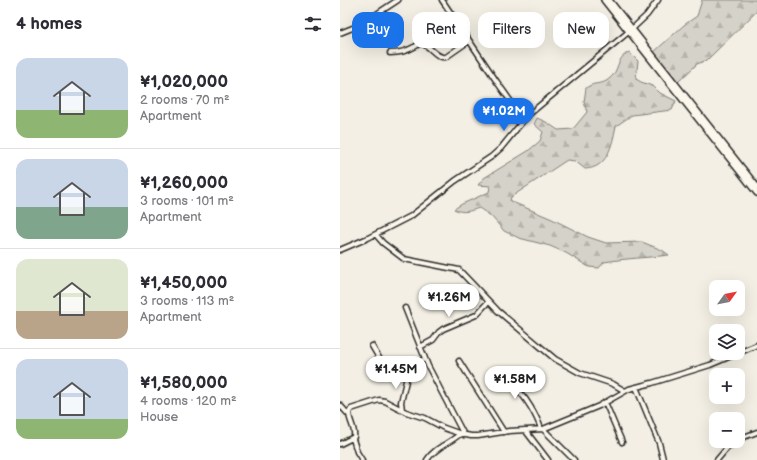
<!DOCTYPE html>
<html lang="en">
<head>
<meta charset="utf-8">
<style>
	body { margin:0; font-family:"Balsamiq Sans",sans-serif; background:#f7f7f7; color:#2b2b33; height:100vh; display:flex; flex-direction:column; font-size:15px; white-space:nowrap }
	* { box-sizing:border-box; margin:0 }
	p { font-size:13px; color:#7c7c81 }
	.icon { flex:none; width:22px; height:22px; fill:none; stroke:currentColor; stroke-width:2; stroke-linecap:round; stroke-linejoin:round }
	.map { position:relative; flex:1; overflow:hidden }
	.sheet { display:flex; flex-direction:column; background:#fff; width:340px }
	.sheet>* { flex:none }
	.hud { position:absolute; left:12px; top:12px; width:345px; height:36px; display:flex; gap:8px }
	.needle { width:26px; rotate:57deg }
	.buttons { position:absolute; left:369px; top:280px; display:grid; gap:8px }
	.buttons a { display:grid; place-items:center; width:36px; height:36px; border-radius:8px; background:#fff; box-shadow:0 4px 16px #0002; font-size:20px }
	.price { position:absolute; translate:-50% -34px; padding:0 9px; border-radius:14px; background:#fff; color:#222; font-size:13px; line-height:26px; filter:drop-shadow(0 1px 2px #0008) }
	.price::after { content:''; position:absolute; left:50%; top:24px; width:12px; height:9px; margin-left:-6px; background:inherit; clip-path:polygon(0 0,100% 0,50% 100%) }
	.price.active { background:#1a73e8; color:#fff }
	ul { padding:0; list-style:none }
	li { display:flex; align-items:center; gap:12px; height:100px; padding:0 16px }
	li+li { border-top:1px solid #e1e1e2 }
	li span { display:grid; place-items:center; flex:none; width:112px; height:80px; border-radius:12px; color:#555 }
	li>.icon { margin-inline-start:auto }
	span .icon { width:48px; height:48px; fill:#fffc; stroke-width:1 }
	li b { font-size:17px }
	h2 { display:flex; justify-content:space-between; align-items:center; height:48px; padding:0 16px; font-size:17px }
	.pill { padding:0 14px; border-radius:12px; background:#fff; box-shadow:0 4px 16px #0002; font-size:14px; line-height:36px }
	.pill.active { background:#1a73e8; color:#fff }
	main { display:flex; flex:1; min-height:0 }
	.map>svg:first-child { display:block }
	.forest { fill:url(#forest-firs); stroke:#807e7a }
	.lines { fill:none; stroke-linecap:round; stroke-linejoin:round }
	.minor-casing { stroke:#2b2b2b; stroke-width:7 }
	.major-casing { stroke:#2b2b2b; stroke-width:8 }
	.minor { stroke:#fbf7ec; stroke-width:4 }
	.major { stroke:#fbf7ec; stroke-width:5 }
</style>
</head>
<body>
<main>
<section class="sheet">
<h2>4 homes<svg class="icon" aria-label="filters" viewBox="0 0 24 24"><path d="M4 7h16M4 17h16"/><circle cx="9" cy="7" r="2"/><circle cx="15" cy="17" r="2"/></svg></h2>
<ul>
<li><span style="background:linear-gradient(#c9d6e8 65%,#8fb573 0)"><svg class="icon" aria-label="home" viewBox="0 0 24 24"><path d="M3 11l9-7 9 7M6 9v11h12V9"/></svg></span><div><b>¥1,020,000</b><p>2 rooms · 70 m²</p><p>Apartment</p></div></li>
<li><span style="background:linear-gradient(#c9d6e8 60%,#7fa58c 0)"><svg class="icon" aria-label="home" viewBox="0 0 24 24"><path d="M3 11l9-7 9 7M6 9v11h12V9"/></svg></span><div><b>¥1,260,000</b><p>3 rooms · 101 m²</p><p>Apartment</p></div></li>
<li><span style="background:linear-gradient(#dfe7d0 65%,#b9a48a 0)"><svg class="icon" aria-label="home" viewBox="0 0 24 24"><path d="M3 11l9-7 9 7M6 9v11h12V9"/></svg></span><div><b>¥1,450,000</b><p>3 rooms · 113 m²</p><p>Apartment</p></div></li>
<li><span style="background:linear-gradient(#c9d6e8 75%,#8fb573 0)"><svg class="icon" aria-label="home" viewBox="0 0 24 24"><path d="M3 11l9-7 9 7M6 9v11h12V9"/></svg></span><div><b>¥1,580,000</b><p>4 rooms · 120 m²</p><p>House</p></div></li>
</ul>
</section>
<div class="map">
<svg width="417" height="460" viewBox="0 0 417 460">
	<defs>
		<pattern id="forest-firs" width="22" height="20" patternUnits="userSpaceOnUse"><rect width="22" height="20" fill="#d5d2c9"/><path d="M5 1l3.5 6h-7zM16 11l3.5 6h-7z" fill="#b7b4ad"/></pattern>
	</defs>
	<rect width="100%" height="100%" fill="#f3efe4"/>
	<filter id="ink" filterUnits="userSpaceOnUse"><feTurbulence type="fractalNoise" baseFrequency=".025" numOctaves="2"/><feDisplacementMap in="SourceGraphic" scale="8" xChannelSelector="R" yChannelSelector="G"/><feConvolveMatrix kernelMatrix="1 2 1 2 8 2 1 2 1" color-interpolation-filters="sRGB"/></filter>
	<g filter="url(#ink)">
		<path class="forest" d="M362,0H417V11L367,60L357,64L338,82L314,52L344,25L357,16Z
			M289,52L298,61L296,79L301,82L313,86L320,93L336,101L332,110L292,115L276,126C272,145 268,168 245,169L235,161L227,160L171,197L170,201L212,219L248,237L266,243L302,242L322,250L329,255C307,258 286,258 264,262L259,268L249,267L226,253L210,246L179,238L164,231L151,216L139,208C130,211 123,214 114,209L122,204L149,192L150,186L138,185L144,178L188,151L200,141L203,132L194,124L197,118L206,122L218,130L233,129L247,112L244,102L246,88C255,81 261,86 269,79C280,71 275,59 289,52Z"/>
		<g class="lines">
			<defs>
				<path id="minor" d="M102,0L157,82L184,120
					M0,33L20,25L58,0
					M50,53C58,53 67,51 74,47C77,46 79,43 82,44C90,45 96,59 106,57L129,41
					M36,235L43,243L64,259L119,270L158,311L215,359L240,373L273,384L285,391
					M0,250L28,238L71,216L115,181L151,157L161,148L187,116L292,29L307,15L318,0
					M65,308L88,366L124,435
					M32,346L42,363L48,369L51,370L59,367H68L85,359
					M80,347L93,340L99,332L103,329L136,315L148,302
					M119,361L164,432
					M154,373L165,386C168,387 171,387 174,388C184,392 198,419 201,429
					M296,387L319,443L323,459
					M265,402L282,442
					M0,405L8,414
					M62,410L61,402L66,381L65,367
					M203,429L234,460
					M185,430L208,460
					M13,439L17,452L22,460
					M398,440L404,437L417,432
					M0,444L14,437C16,427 5,416 11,409L39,400L45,401L66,412L85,418L104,428L121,434L131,436H138L169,431L203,429L259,406L289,389L312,383L370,365L417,345
					M87,460C94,448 110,443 120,434
					M377,460L388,447L397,441"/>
				<path id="major" d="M264,0L417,193
					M269,0L417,187"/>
			</defs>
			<use href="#minor" class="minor-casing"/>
			<use href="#major" class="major-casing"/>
			<use href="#minor" class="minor"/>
			<use href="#major" class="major"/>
		</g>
	</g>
</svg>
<div class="buttons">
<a><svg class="needle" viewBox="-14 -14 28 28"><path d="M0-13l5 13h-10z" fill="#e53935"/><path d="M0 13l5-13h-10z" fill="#7c7c81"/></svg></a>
<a><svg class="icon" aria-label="layers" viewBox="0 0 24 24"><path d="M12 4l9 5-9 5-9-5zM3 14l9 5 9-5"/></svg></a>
<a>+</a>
<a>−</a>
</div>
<b class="price active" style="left:164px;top:132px">¥1.02M</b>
<b class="price" style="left:109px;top:318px">¥1.26M</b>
<b class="price" style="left:56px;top:390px">¥1.45M</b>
<b class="price" style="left:175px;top:400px">¥1.58M</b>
<div class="hud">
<a class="pill active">Buy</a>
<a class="pill">Rent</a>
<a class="pill">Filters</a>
<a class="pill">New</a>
</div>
</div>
</main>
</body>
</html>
